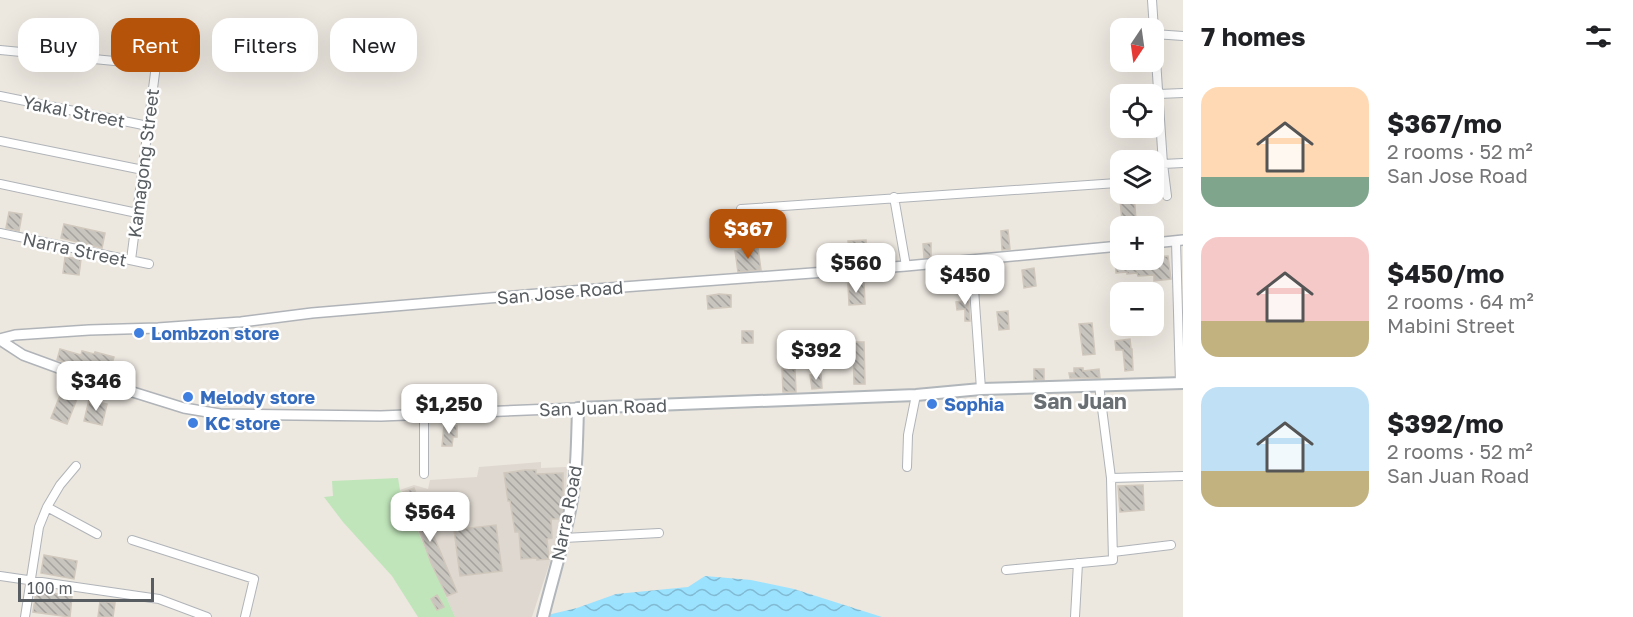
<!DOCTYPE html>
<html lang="en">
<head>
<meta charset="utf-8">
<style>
	body { margin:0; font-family:"Golos Text",sans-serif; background:#f6f6f6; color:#202124; height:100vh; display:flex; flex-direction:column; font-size:22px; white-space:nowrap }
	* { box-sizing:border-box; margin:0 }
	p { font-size:20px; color:#757577 }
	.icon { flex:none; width:33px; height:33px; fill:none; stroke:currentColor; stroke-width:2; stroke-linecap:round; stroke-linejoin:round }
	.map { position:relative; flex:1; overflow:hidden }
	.drawer { display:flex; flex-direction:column; background:#fff; width:450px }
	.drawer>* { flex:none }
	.guide { position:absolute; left:18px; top:18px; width:570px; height:54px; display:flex; gap:12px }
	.needle { width:39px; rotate:193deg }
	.controls { position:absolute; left:1110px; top:18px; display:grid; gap:12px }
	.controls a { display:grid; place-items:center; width:54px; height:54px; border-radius:12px; background:#fff; box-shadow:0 6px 24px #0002; font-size:30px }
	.scale { position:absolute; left:18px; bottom:15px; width:136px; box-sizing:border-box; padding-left:6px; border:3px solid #585d61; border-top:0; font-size:16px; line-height:21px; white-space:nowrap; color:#585d61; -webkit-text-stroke:4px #fff; paint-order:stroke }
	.price { position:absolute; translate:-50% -51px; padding:0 14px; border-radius:12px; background:#fff; color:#222; font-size:20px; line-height:39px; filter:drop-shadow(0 2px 3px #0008) }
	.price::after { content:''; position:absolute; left:50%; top:36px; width:18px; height:14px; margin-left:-9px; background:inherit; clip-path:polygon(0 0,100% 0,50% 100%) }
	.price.current { background:#b45309; color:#fff }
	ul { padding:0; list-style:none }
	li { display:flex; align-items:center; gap:18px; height:150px; padding:0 18px }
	li span { display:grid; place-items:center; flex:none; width:168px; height:120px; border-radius:18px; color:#555 }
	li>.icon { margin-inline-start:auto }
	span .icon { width:72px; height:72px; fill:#fffc; stroke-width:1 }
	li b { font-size:26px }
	h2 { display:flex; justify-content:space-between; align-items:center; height:72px; padding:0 18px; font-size:26px }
	.tag { padding:0 21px; border-radius:18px; background:#fff; box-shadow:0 6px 24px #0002; font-size:21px; line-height:54px }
	.tag.current { background:#b45309; color:#fff }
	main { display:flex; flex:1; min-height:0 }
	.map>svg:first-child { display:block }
	.education { fill:#ded8d0 }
	.green { fill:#c0e5ba }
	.water { fill:url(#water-waves) }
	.building { fill:url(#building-back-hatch); stroke:#d0c8bd; stroke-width:1.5 }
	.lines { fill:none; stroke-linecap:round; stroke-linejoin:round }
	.minor-casing { stroke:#b0b4b8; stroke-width:10 }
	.tertiary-casing { stroke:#b0b4b8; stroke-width:12 }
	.secondary-casing { stroke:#b1b6bb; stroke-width:14 }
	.minor { stroke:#fff; stroke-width:8 }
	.tertiary { stroke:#fff; stroke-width:9 }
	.secondary { stroke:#fff; stroke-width:10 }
	.shop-dot { fill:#3f7fe0; stroke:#fff; stroke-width:2 }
	.labels { text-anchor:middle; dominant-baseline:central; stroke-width:5; stroke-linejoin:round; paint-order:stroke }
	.street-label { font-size:18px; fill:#585d61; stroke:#fff }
	.shop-label { font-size:18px; font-weight:bold; fill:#366cbe; stroke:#fff; text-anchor:start }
	.quarter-label { font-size:21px; font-weight:bold; fill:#696f73; stroke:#fff }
</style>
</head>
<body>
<main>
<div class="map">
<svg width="1183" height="617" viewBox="0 0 1183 617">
	<defs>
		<pattern id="water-waves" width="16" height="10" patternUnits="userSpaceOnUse" patternTransform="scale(1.5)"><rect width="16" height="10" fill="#9be2ff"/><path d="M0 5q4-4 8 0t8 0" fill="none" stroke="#81bad2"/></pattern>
		<pattern id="building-back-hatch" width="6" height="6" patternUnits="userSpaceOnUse" patternTransform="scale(1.5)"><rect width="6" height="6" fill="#c8c4be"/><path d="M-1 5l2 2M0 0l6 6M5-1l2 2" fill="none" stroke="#a5a29e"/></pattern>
	</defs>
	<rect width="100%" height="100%" fill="#ece7df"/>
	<path class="education" d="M541,462V468L567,467L564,519L532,617H455L400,490L414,485L428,489L430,480L477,477L479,467Z"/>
	<path class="green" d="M398,478L400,490L455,617H418L392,576L343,522L324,497L333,496L332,481Z"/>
	<path class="water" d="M705,576L751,580L794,589L882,617H539L577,608L616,594L688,587Z"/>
	<path class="building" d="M1123,194H1134L1136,220L1122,221L1120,200H1123Z
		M9,212L22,214L19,231L6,228Z
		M64,224L105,233L102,248L61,238Z
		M1008,230L1010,249L1002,250L1001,231Z
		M866,240L867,262L850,263L848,241Z
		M931,243V257L924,258L923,244Z
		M758,248L761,270L738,272L735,251Z
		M1168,256L1171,279L1154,281V275L1138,276L1137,273L1127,274V272L1116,273L1115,260H1154V257Z
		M65,257L81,259L79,275L63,273Z
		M1034,268L1036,286L1024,288L1022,270Z
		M864,283L865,304L849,305L848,284Z
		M965,289H968L970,321H965V309L957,310L956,302L965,301Z
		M719,294L731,295V307L708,309L707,296Z
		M1008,311L1009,329L999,330L997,312Z
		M1092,323L1095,354L1083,355L1079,324Z
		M742,331H753V343H742Z
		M1130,339L1131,349H1132L1133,370L1125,371L1123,350H1116L1115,341Z
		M853,342H864L865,384H854Z
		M60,349L81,355L82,351L94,354L95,352L114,357L109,374L96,370V368L90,366L89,368L57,360Z
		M1074,368H1083V371L1099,369L1100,378H1070L1069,373H1074Z
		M782,369H795L796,392H783Z
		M1034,369H1044V380H1034Z
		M821,374L822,388L812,389L810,375Z
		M61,393L77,399L67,424L51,418Z
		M89,400L107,404L102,425L84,421Z
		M444,425L457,426V437H453L452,446H442Z
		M525,470H536V474L563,473V506L561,519H551L552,538L547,539L549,559L537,560V558L521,559L519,532H515L510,501H508L504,473Z
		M1143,485L1144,510L1120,512L1118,486Z
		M414,488L457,592L447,596L431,563L414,515L403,492Z
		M496,525L502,571L460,576L454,530Z
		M44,555L77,561L74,579L41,573Z
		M36,591L72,596L70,617L33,612Z
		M437,595L444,607L437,610L431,599Z
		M100,601L115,603L113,617H98Z"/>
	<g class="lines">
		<defs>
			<path id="minor" d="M1152,0L1163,164L1167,196
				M1154,34L1183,36
				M0,50L156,65L131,260
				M1159,94L1183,93
				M0,96L148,126
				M0,141L143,170
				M1163,164L1183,163
				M0,184L137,213
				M894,197L906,266
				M741,209L1117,183
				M0,233L149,264
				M1176,241L1180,383
				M972,260L981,389
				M907,467L908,435L916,395
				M424,474V414
				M1111,478L1183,476
				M47,507L60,485L76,466
				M564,538L659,533
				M132,540L254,579L245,617
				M1113,552L1171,545
				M1006,570L1113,560L1111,478L1099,385
				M0,576L159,599L207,617
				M25,617L39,527L47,507L97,534
				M1075,617L1078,563"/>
			<path id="tertiary" d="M1154,243L1183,240
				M0,339L15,335L89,330L158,328L241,322L312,313L596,289L906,266L1120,246
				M0,340L23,355L75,374L184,408L220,414L381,416L578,408"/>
			<path id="secondary" d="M543,617C552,580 564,543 571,505C577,473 577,441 578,408L916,395L981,389L1183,383"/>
		</defs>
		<use href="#minor" class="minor-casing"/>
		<use href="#tertiary" class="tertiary-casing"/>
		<use href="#secondary" class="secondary-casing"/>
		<use href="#minor" class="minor"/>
		<use href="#tertiary" class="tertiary"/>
		<use href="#secondary" class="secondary"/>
	</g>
	<g class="shop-dot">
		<circle cx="139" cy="333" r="6"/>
		<circle cx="188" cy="397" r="6"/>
		<circle cx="932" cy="404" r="6"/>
		<circle cx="193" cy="423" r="6"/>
	</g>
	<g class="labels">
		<g class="street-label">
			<text transform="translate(74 111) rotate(11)">Yakal Street</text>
			<text transform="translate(143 163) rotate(-83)">Kamagong Street</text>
			<text transform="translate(75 249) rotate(12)">Narra Street</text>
			<text transform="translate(560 292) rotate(-5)">San Jose Road</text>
			<text transform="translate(603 407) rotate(-2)">San Juan Road</text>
			<text transform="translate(566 513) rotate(-79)">Narra Road</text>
		</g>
		<g class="shop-label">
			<text x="151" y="333">Lombzon store</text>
			<text x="200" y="397">Melody store</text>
			<text x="944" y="404">Sophia</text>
			<text x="205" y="423">KC store</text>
		</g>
		<g class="quarter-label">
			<text x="1080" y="401">San Juan</text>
		</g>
	</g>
</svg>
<div class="controls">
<a><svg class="needle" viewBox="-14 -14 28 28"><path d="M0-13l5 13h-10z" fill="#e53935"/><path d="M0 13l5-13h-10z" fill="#757577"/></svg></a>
<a><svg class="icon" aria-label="locate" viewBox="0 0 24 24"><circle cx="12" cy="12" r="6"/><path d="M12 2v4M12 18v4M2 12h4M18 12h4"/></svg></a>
<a><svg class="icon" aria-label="layers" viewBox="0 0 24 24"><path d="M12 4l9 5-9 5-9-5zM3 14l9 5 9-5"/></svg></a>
<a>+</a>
<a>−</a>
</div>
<div class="scale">100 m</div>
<b class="price current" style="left:748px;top:260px">$367</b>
<b class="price" style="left:856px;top:294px">$560</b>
<b class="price" style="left:965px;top:306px">$450</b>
<b class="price" style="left:816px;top:381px">$392</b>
<b class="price" style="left:96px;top:412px">$346</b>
<b class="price" style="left:449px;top:435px">$1,250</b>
<b class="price" style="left:430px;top:543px">$564</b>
<div class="guide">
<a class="tag">Buy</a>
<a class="tag current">Rent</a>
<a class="tag">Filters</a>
<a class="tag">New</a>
</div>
</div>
<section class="drawer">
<h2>7 homes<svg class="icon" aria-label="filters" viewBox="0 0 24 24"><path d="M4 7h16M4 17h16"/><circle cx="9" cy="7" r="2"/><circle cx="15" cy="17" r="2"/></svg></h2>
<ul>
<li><span style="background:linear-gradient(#ffd9b3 75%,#7fa58c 0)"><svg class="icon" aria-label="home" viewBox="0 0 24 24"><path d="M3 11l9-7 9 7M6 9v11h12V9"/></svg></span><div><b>$367/mo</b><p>2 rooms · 52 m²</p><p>San Jose Road</p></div></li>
<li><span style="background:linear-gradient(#f6c9c9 70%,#c2b280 0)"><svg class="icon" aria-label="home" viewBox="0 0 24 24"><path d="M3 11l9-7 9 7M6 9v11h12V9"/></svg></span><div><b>$450/mo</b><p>2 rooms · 64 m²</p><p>Mabini Street</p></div></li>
<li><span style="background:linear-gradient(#bfe0f5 70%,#c2b280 0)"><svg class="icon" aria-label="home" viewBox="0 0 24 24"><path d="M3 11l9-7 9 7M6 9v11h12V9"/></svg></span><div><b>$392/mo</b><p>2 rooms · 52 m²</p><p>San Juan Road</p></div></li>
</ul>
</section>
</main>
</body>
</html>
